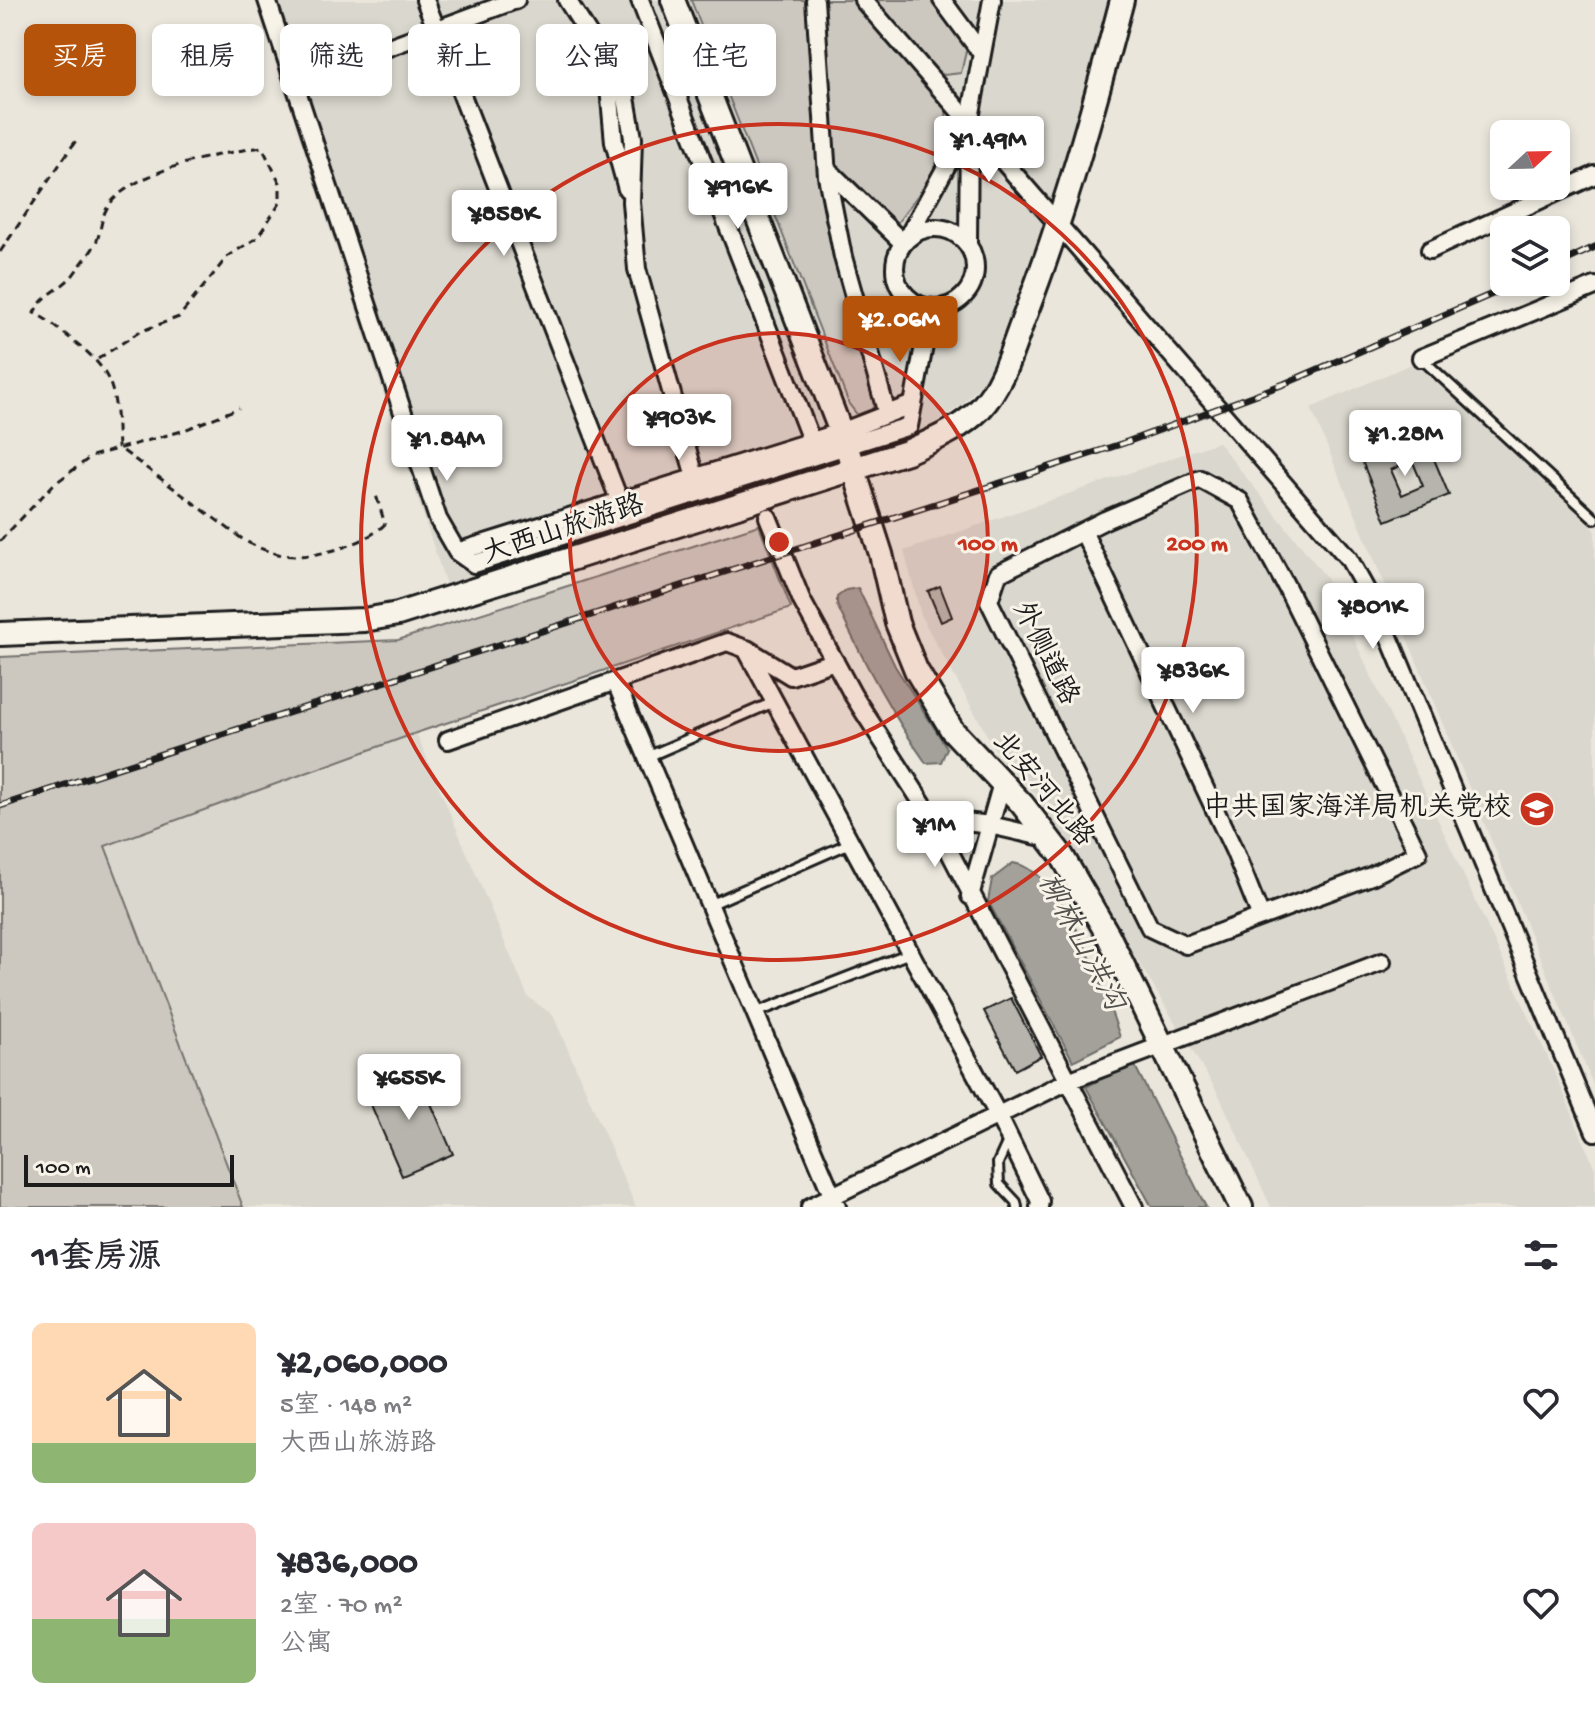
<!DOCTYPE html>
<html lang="zh">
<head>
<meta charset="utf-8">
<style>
	body { margin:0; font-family:"Gochi Hand","LXGW WenKai TC",sans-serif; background:#f2f2f3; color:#2b2b33; height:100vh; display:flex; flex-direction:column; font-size:30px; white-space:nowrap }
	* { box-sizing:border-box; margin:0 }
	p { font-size:26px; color:#7c7c81 }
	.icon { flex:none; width:44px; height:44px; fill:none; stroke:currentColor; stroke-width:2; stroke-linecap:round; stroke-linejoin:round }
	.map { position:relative; height:1207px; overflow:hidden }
	.panel { display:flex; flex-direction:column; background:#fff; flex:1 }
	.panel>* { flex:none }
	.hud { position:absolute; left:24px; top:24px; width:800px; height:72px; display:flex; gap:16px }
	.needle { width:52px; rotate:68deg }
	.tools { position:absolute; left:1490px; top:120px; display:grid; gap:16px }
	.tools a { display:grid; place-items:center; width:80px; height:80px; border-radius:12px; background:#fff; box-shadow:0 4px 12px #0003; font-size:40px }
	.scale { position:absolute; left:24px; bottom:20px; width:210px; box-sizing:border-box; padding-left:8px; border:4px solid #1c1c1c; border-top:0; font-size:22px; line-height:28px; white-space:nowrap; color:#1c1c1c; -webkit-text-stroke:6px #f7f3e8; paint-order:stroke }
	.price { position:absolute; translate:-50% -68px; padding:0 18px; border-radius:8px; background:#fff; color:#222; font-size:26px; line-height:52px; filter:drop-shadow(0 2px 4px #0008) }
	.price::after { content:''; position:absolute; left:50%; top:48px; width:24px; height:18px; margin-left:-12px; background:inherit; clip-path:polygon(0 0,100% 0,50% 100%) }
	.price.selected { background:#b45309; color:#fff }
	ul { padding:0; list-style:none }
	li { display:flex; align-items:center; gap:24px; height:200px; padding:0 32px }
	li span { display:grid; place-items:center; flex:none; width:224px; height:160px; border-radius:12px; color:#555 }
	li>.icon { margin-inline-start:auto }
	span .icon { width:96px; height:96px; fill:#fffc; stroke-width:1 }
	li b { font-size:34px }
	h2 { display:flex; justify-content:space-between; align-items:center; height:96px; padding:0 32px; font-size:34px }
	.pill { padding:0 28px; border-radius:12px; background:#fff; box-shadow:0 4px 12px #0003; font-size:28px; line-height:72px }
	.pill.selected { background:#b45309; color:#fff }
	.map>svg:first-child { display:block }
	.built { fill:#dad7ce }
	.green { fill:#ccc8c0; stroke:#74726e; stroke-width:2 }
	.water { fill:#a3a19a; stroke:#6d6c68; stroke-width:2 }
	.building { fill:#b6b4ac; stroke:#1c1c1c; stroke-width:2; fill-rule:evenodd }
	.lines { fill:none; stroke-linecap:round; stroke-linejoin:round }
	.lane-casing { stroke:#1c1c1c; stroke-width:14 }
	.street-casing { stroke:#1c1c1c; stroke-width:22 }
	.secondary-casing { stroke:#1c1c1c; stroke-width:28 }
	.path { stroke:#1c1c1c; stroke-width:3; stroke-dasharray:8 6; stroke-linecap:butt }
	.lane { stroke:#f7f3e8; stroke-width:8 }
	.street { stroke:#f7f3e8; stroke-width:16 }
	.secondary { stroke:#f7f3e8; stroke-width:22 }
	.rail-casing { stroke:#1c1c1c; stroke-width:7 }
	.rail { stroke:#f7f3e8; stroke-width:4; stroke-dasharray:12; stroke-linecap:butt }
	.ring { fill:none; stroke:#c8321e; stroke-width:4 }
	.labels { text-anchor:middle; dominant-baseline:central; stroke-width:6; stroke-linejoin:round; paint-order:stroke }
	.street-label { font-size:28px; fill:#1c1c1c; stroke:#f7f3e8 }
	.poi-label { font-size:28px; fill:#1c1c1c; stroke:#f7f3e8; text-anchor:end }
	.water-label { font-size:30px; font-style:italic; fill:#52514e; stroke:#f7f3e8 }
	.centre { fill:#c8321e; stroke:#f7f3e8; stroke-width:4 }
	.ring-label { font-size:24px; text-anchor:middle; font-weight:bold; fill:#c8321e; stroke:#f7f3e8; stroke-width:6; stroke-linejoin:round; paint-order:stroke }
</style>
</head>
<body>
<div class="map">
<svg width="1595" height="1207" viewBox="0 0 1595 1207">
	<rect width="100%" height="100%" fill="#eae6dc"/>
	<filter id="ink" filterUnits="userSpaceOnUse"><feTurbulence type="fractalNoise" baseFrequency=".0125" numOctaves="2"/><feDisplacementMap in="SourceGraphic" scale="16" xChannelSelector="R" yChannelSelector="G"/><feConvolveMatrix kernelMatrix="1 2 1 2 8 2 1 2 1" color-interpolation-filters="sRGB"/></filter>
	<g filter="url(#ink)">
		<path class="built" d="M255,0H1115L1060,194L991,373L962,405L916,435L446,585Z
			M1418,361L1595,529V1089L1311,408Z
			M1218,442L1325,576L1557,1077L1595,1169V1207H1271L1218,1093L1038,797L1001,760L922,618L904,551Z
			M416,733L528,997L553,1015L636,1207H243L104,846Z"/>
		<path class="green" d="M691,0H810L824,215L876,401L870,413L859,417L849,404Z
			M821,0H853L946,108L948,154L898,222L894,224L836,169Z
			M872,0H934L967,47L961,73L944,75L934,70Z
			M759,525L791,608L416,733L105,846L243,1207H0V657L398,640Z"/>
		<path class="water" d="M858,588L895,666L947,748L941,762L926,763C891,713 863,661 837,605V597L846,590Z
			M1013,863C1065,870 1105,993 1120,1037L1073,1061L988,901L992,879Z
			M1133,1062L1206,1207H1152L1086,1087Z"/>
		<path class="building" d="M1424,435L1449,495L1386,521L1362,461ZM1412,460L1423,486L1402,495L1391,470Z
			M940,586L952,617L941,622L928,591Z
			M1011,998L1041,1056L1015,1070L984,1011Z
			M416,1069L453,1154L402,1176L365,1091Z"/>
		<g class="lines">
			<defs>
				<path id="lane" d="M1422,359L1595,519
					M647,757L774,702
					M709,905L850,843
					M755,1013L910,953
					M1009,1139L998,1163L999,1184L1016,1202L1017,1207"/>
				<path id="street" d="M267,0L438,519L457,552L474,564L909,426L931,308
					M425,0L620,502
					M567,0L625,92L633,138L631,202L637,269L695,477
					M640,0L811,440
					M815,0L827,176L843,257L887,414
					M863,0L1349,559L1380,615L1595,1132
					M942,0L982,54
					M607,66L614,142L627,189
					M294,82L516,0
					M827,169L903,243
					M895 268a40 40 0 1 1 80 0a40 40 0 1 1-80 0Z
					M907,238L969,125
					M968,243L969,124L992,0
					M1430,250L1595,175
					M1421,358L1595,286
					M1200,479L1240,501L1287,588L1418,853L1371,876L1186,945L1150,928L989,601L998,574L1105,520Z
					M768,517L802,601L853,695L932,818L1134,1207
					M1083,531L1234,850L1261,917
					M457,552L841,432L913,404
					M747,649L791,676L835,661
					M616,683L837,1207
					M448,740L727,642L746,649L997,1113L1040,1201L1039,1207
					M932,818L990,825L1051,839
					M970,896L1002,783
					M810,1207L1068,1081L1382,962"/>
				<path id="secondary" d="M673,0L846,445L881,554L897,623L916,670L952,730L1022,804L1062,856L1108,935L1241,1207
					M0,634L364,620L398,614L907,452C933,440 959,430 980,409C1003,385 1013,346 1025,315C1065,212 1094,107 1122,0"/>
			</defs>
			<use href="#lane" class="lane-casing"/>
			<use href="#street" class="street-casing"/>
			<use href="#secondary" class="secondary-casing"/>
			<path class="path" d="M0,252L77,139
				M98,359L139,332L179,317L228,256L257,238L280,203V183L262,147C221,153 126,171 106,210C101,219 101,231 97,240C93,251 83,261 76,271C64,289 43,293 34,313C49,320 62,332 75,342C118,375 115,396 118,447L245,541C261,549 277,556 295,556C322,556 366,544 385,524L376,495
				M0,541L53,485L92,456L182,431L239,408"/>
			<use href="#lane" class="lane"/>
			<use href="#street" class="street"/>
			<use href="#secondary" class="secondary"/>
			<defs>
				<path id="rail" d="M1556,265L1595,247
					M0,806L1124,443L1284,384L1520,282"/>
			</defs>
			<use href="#rail" class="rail-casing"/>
			<use href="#rail" class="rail"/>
		</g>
	</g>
	<circle cx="779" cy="542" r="209" fill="#c8321e" fill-opacity=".12"/>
	<g class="ring">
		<circle cx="779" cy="542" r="209"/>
		<circle cx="779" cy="542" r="418"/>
	</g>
	<defs>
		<symbol id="university-disc" viewBox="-11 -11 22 22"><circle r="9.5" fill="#c8321e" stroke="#f7f3e8"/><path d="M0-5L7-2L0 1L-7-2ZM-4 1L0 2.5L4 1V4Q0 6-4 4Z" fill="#fff"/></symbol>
	</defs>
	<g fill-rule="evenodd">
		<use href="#university-disc" x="1517" y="789" width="40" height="40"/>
	</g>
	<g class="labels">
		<g class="street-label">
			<text transform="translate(564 531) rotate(-18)">大西山旅游路</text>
			<text transform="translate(1044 654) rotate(63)">外侧道路</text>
			<text transform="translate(1042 790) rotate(50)">北安河北路</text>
		</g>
		<g class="poi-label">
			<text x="1511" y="809">中共国家海洋局机关党校</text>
		</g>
		<g class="water-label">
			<text transform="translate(1079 943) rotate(62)">柳林山洪沟</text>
		</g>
	</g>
	<circle cx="779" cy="542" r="12" class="centre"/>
	<g class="ring-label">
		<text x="988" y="550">100 m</text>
		<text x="1197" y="550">200 m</text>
	</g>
</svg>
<div class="tools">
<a><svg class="needle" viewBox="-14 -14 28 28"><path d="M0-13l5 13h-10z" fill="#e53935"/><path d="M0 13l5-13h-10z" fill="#7c7c81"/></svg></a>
<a><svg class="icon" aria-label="layers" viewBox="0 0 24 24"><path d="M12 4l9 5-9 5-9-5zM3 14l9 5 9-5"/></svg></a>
</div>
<div class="scale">100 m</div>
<b class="price" style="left:989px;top:184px">¥1.49M</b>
<b class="price" style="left:738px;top:231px">¥916K</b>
<b class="price" style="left:504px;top:258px">¥858K</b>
<b class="price selected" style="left:900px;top:364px">¥2.06M</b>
<b class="price" style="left:679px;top:462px">¥903K</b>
<b class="price" style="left:1405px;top:478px">¥1.28M</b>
<b class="price" style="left:447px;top:483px">¥1.84M</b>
<b class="price" style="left:1373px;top:651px">¥801K</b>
<b class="price" style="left:1193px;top:715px">¥836K</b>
<b class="price" style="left:935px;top:869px">¥1M</b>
<b class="price" style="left:409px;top:1122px">¥655K</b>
<div class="hud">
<a class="pill selected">买房</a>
<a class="pill">租房</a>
<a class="pill">筛选</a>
<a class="pill">新上</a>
<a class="pill">公寓</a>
<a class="pill">住宅</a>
</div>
</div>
<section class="panel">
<h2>11套房源<svg class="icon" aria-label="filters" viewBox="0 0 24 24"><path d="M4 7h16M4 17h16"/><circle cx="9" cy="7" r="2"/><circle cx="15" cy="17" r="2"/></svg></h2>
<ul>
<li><span style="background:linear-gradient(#ffd9b3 75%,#8fb573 0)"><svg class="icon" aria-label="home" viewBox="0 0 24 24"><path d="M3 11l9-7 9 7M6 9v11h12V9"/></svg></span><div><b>¥2,060,000</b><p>5室 · 148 m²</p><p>大西山旅游路</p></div><svg class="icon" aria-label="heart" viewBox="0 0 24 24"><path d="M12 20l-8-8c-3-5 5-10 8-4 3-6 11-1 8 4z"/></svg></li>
<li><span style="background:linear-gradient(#f6c9c9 60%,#8fb573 0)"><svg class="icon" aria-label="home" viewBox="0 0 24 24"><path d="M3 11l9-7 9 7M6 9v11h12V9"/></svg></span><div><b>¥836,000</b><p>2室 · 70 m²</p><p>公寓</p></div><svg class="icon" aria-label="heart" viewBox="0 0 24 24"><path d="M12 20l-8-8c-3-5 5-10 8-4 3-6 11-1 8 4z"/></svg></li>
</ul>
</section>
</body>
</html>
